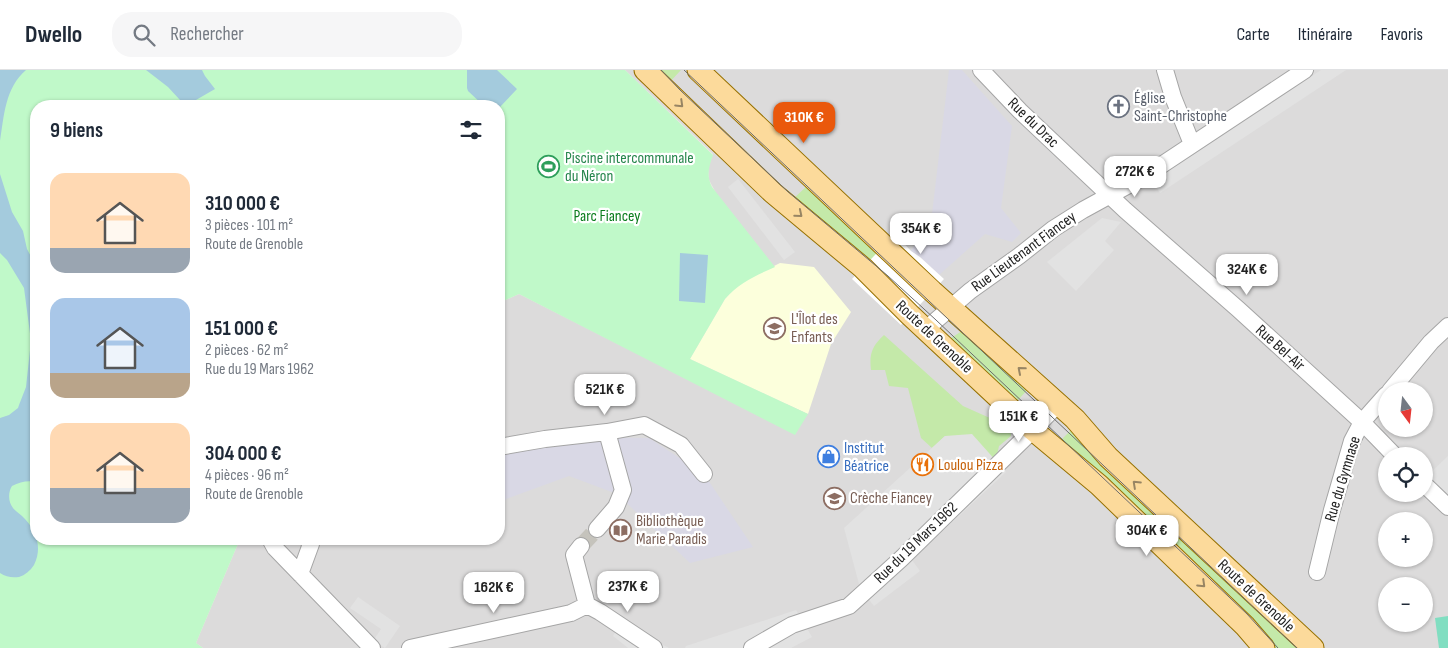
<!DOCTYPE html>
<html lang="fr">
<head>
<meta charset="utf-8">
<style>
	body { margin:0; font-family:"Sofia Sans Condensed",sans-serif; background:#f6f6f7; color:#1f2937; height:100vh; display:flex; flex-direction:column; font-size:19px; white-space:nowrap }
	* { box-sizing:border-box; margin:0 }
	p { font-size:16px; color:#747a83 }
	.icon { flex:none; width:28px; height:28px; fill:none; stroke:currentColor; stroke-width:2; stroke-linecap:round; stroke-linejoin:round }
	.map { position:relative; flex:1; overflow:hidden }
	.details { position:absolute; left:30px; top:30px; width:475px; height:445px; display:flex; flex-direction:column; background:#fff; border-radius:20px; box-shadow:0 1px 4px #0004 }
	.details>* { flex:none }
	.needle { width:32px; rotate:165deg }
	.buttons { position:absolute; left:1378px; top:312px; display:grid; gap:10px }
	.buttons a { display:grid; place-items:center; width:55px; height:55px; border-radius:50%; background:#fff; box-shadow:0 1px 4px #0004; font-size:25px }
	.price { position:absolute; translate:-50% -42px; padding:0 11px; border-radius:10px; background:#fff; color:#222; font-size:16px; line-height:32px; filter:drop-shadow(0 1px 2px #0008) }
	.price::after { content:''; position:absolute; left:50%; top:30px; width:15px; height:11px; margin-left:-8px; background:inherit; clip-path:polygon(0 0,100% 0,50% 100%) }
	.price.active { background:#ea580c; color:#fff }
	ul { padding:0; list-style:none }
	li { display:flex; align-items:center; gap:15px; height:125px; padding:0 20px }
	li span { display:grid; place-items:center; flex:none; width:140px; height:100px; border-radius:15px; color:#555 }
	li>.icon { margin-inline-start:auto }
	span .icon { width:60px; height:60px; fill:#fffc; stroke-width:1 }
	li b { font-size:21px }
	h2 { display:flex; justify-content:space-between; align-items:center; height:60px; padding:0 20px; font-size:21px }
	header { display:flex; align-items:center; gap:30px; box-sizing:border-box; height:70px; padding:0 25px; background:#fff; border-bottom:1px solid #e0e1e3 }
	header strong { font-size:24px }
	nav { display:flex; gap:28px; margin-inline-start:auto; font-size:18px }
	.search { width:350px; height:45px; background:#f6f6f7; display:flex; align-items:center; gap:12px; box-sizing:border-box; padding:0 18px; border-radius:20px; color:#747a83; font-size:19px }
	.map>svg:first-child { display:block }
	.residential { fill:#dcdbdb; fill-rule:evenodd }
	.education { fill:#fcffdc }
	.grass { fill:#c4e9a9 }
	.park { fill:#c0f9c9 }
	.pitch { fill:#81dec1 }
	.parking { fill:#e2e2e2 }
	.plaza { fill:#d9d8e5 }
	.water { fill:#a4cbdd }
	.pier { fill:#fff }
	.lines { fill:none; stroke-linecap:round; stroke-linejoin:round }
	.minor-tunnel { stroke:#c5c3bc; stroke-width:16; stroke-dasharray:16 8; stroke-linecap:butt }
	.minor-casing { stroke:#a5a5a5; stroke-width:18 }
	.major-casing { stroke:#977100; stroke-width:23 }
	.minor { stroke:#fff; stroke-width:16 }
	.major { stroke:#fcda9b; stroke-width:21 }
	.tram { stroke:#6c6c6c; stroke-width:1 }
	.oneway { stroke:#988563 }
	.labels { text-anchor:middle; dominant-baseline:central; stroke-width:4.5; stroke-linejoin:round; paint-order:stroke }
	.worship-label { font-size:16px; fill:#5b616d; stroke:#fff; text-anchor:start }
	.street-label { font-size:16px; fill:#1e1e1e; stroke:#fff }
	.leisure-label { font-size:16px; fill:#27864d; stroke:#fff; text-anchor:start }
	.park-label { font-size:16px; fill:#0b7c1d; stroke:#fff }
	.education-label { font-size:16px; fill:#785e54; stroke:#fff; text-anchor:start }
	.shop-label { font-size:16px; fill:#366cbe; stroke:#fff; text-anchor:start }
	.food-label { font-size:16px; fill:#c56008; stroke:#fff; text-anchor:start }
</style>
</head>
<body>
<header>
<strong>Dwello</strong>
<div class="search"><svg class="icon" aria-label="search" viewBox="0 0 24 24"><circle cx="10" cy="10" r="6"/><path d="M15 15l6 6"/></svg>Rechercher</div>
<nav><a>Carte</a><a>Itinéraire</a><a>Favoris</a></nav>
</header>
<div class="map">
<svg width="1448" height="578" viewBox="0 0 1448 578">
	<rect width="100%" height="100%" fill="#efece4"/>
	<path class="residential" d="M625,0H1448V578H203L196,573L240,469H499V233L519,224L796,364L717,125L709,110L708,98L713,84ZM1386,321H1424V359H1386ZM1386,386H1424V424H1386ZM1386,451H1424V489H1386ZM1386,516H1424V554H1386Z"/>
	<path class="education" d="M780,193L814,197L851,242L831,274L808,344L690,289L725,229L735,218L748,209Z"/>
	<path class="grass" d="M654,0H681L668,14Z
		M810,113L929,225L914,240L791,131Z
		M965,259L1031,316L1018,330L949,270L951,268Z
		M884,265L963,336L1010,357L1011,366L999,376L997,385L994,388L945,366L932,378L921,368L908,318L889,316L885,300H871C869,284 872,276 884,265Z
		M1071,360L1303,578H1273L1060,371Z"/>
	<path class="park" d="M0,0H625L713,85C709,97 706,105 712,117L775,197C755,206 740,212 725,229L690,289L808,344L795,365L519,224L499,233V36H36V469H240L196,573L203,578H0Z"/>
	<path class="pitch" d="M1448,546V578H1439L1435,548Z"/>
	<path class="parking" d="M1321,0H1346L1160,123L1153,111Z
		M738,109L795,182L784,190L728,117Z
		M1102,148L1121,152L1105,171L1114,180L1076,221L1047,192Z
		M972,364L1006,402L912,490L920,501L874,536L860,518L844,458L945,366Z
		M1448,386V430L1425,408Z
		M358,527L400,556L385,578L373,571L381,559L350,538Z
		M796,540L812,567L791,578H685L686,576Z
		M621,553L669,578H628L613,566Z"/>
	<path class="plaza" d="M949,0H962L1012,56L1001,138L1021,163L1012,172L985,164L939,205L920,187L911,181L932,144Z
		M499,367L545,369L565,367L649,368L704,404L753,477L690,493L617,424L569,406L506,429L499,442Z"/>
	<path class="water" d="M0,0H26C5,18 4,46 0,71Z
		M146,0H202L205,6L215,19L189,34L180,30L168,17Z
		M467,0H497L517,19L499,38V36H484L468,21L467,18Z
		M0,104L12,142L23,161L27,179L36,196V412C28,410 20,412 12,416C8,422 8,432 13,438C15,441 19,443 22,446C36,459 43,477 34,495C30,501 25,505 19,507C12,508 6,507 0,503V348L9,345L18,338L19,335L26,317L31,271L24,218L7,190L0,183Z
		M680,183L708,185L705,233L679,231Z"/>
	<path class="pier" d="M895,164L911,181L920,187L944,209L901,255L852,209Z"/>
	<g class="lines">
		<path class="minor-tunnel" d="M581,476L597,459"/>
		<defs>
			<path id="minor" d="M981,0L1020,41L1125,140L1238,239L1362,352L1395,386
				M1165,0L1173,27L1192,74
				M926,259L970,221L1019,186L1053,159L1083,140L1145,106L1305,0
				M1390,321L1431,272L1448,256
				M607,362L644,355L681,375L704,404
				M499,377L545,369L607,362L623,420L616,437L597,459
				M1424,414L1448,437
				M270,469L275,478L372,578
				M581,476L574,485L587,535
				M1317,502L1332,440L1352,371L1362,352L1386,325
				M300,504L311,474L307,469
				M587,535L600,542L654,578
				M410,578L571,543L587,535
				M752,578L792,555L849,536L902,488L1033,360L1058,334"/>
			<path id="major" d="M645,0L773,123L863,198L910,245L1033,360L1099,415L1245,556L1264,578
				M698,0L932,221L1075,349L1108,387L1313,578"/>
		</defs>
		<use href="#minor" class="minor-casing"/>
		<use href="#major" class="major-casing"/>
		<use href="#minor" class="minor"/>
		<use href="#major" class="major"/>
		<path class="tram" d="M661,0L680,20L787,121L888,206L936,250L1247,544L1278,578
			M684,0L1297,578"/>
	</g>
	<defs><path id="oneway-chevron" d="M-2-3.5L2.5 0L-2 3.5" fill="none" stroke-width="1.6" stroke-linecap="round" stroke-linejoin="round" transform="scale(1.25)"/></defs>
	<g class="oneway">
		<use href="#oneway-chevron" transform="translate(680 34) rotate(44)"/>
		<use href="#oneway-chevron" transform="translate(799 144) rotate(40)"/>
		<use href="#oneway-chevron" transform="translate(1021 300) rotate(-139)"/>
		<use href="#oneway-chevron" transform="translate(1136 414) rotate(-137)"/>
		<use href="#oneway-chevron" transform="translate(1202 514) rotate(44)"/>
	</g>
	<defs>
		<symbol id="church-ring" viewBox="-11 -11 22 22"><circle r="9.5" fill="#fff" stroke="#6b7280" stroke-width="1.5"/><path d="M-1.2-6h2.4v3.5h3.3v2.4h-3.3V6h-2.4V-.1h-3.3v-2.4h3.3Z" fill="#6b7280"/></symbol>
		<symbol id="stadium-ring" viewBox="-11 -11 22 22"><circle r="9.5" fill="#fff" stroke="#2e9e5b" stroke-width="1.5"/><path d="M0-5a6.5 5 0 1 0 0 10a6.5 5 0 1 0 0-10ZM-3.5-1.8h7v3.6h-7Z" fill="#2e9e5b"/></symbol>
		<symbol id="school-ring" viewBox="-11 -11 22 22"><circle r="9.5" fill="#fff" stroke="#8d6e63" stroke-width="1.5"/><path d="M0-5L7-2L0 1L-7-2ZM-4 1L0 2.5L4 1V4Q0 6-4 4Z" fill="#8d6e63"/></symbol>
		<symbol id="shop-ring" viewBox="-11 -11 22 22"><circle r="9.5" fill="#fff" stroke="#3f7fe0" stroke-width="1.5"/><path d="M-5-2.5h2.3a2.7 3.5 0 0 1 5.4 0H5L5.5 6h-11ZM-1.5-2.5h3a1.5 2.3 0 0 0-3 0Z" fill="#3f7fe0"/></symbol>
		<symbol id="restaurant-ring" viewBox="-11 -11 22 22"><circle r="9.5" fill="#fff" stroke="#e8710a" stroke-width="1.5"/><path d="M-5-6h1v4h1v-4h1v4h1v-4h1v5L-1.5 .5V6h-2V.5L-5-1ZM5-6V6H3V1.5H1.5Q1.5-4 5-6Z" fill="#e8710a"/></symbol>
		<symbol id="library-ring" viewBox="-11 -11 22 22"><circle r="9.5" fill="#fff" stroke="#8d6e63" stroke-width="1.5"/><path d="M-6-4Q-3-5.5-.7-3.5V5Q-3 3-6 4ZM6-4Q3-5.5 .7-3.5V5Q3 3 6 4Z" fill="#8d6e63"/></symbol>
	</defs>
	<g fill-rule="evenodd">
		<use href="#church-ring" x="1106" y="24" width="25" height="25"/>
		<use href="#stadium-ring" x="536" y="84" width="25" height="25"/>
		<use href="#school-ring" x="762" y="246" width="25" height="25"/>
		<use href="#shop-ring" x="816" y="374" width="25" height="25"/>
		<use href="#restaurant-ring" x="910" y="382" width="25" height="25"/>
		<use href="#school-ring" x="822" y="416" width="25" height="25"/>
		<use href="#library-ring" x="608" y="448" width="25" height="25"/>
	</g>
	<g class="labels">
		<g class="worship-label">
			<text x="1134" y="28">Église<tspan x="1134" dy="18">Saint-Christophe</tspan></text>
		</g>
		<g class="street-label">
			<text transform="translate(1033 53) rotate(44)">Rue du Drac</text>
			<text transform="translate(1024 182) rotate(-36)">Rue Lieutenant Fiancey</text>
			<text transform="translate(934 267) rotate(43)">Route de Grenoble</text>
			<text transform="translate(1280 278) rotate(42)">Rue Bel-Air</text>
			<text transform="translate(1343 409) rotate(-73)">Rue du Gymnase</text>
			<text transform="translate(916 473) rotate(-44)">Rue du 19 Mars 1962</text>
			<text transform="translate(1256 526) rotate(43)">Route de Grenoble</text>
		</g>
		<g class="leisure-label">
			<text x="565" y="88">Piscine intercommunale<tspan x="565" dy="18">du Néron</tspan></text>
		</g>
		<g class="park-label">
			<text x="607" y="146">Parc Fiancey</text>
		</g>
		<g class="education-label">
			<text x="791" y="249">L'Îlot des<tspan x="791" dy="18">Enfants</tspan></text>
			<text x="850" y="428">Crèche Fiancey</text>
			<text x="636" y="451">Bibliothèque<tspan x="636" dy="18">Marie Paradis</tspan></text>
		</g>
		<g class="shop-label">
			<text x="844" y="378">Institut<tspan x="844" dy="18">Béatrice</tspan></text>
		</g>
		<g class="food-label">
			<text x="938" y="395">Loulou Pizza</text>
		</g>
	</g>
</svg>
<div class="buttons">
<a><svg class="needle" viewBox="-14 -14 28 28"><path d="M0-13l5 13h-10z" fill="#e53935"/><path d="M0 13l5-13h-10z" fill="#747a83"/></svg></a>
<a><svg class="icon" aria-label="locate" viewBox="0 0 24 24"><circle cx="12" cy="12" r="6"/><path d="M12 2v4M12 18v4M2 12h4M18 12h4"/></svg></a>
<a>+</a>
<a>−</a>
</div>
<b class="price active" style="left:804px;top:74px">310K €</b>
<b class="price" style="left:1135px;top:128px">272K €</b>
<b class="price" style="left:921px;top:185px">354K €</b>
<b class="price" style="left:1247px;top:226px">324K €</b>
<b class="price" style="left:605px;top:346px">521K €</b>
<b class="price" style="left:1019px;top:373px">151K €</b>
<b class="price" style="left:1147px;top:487px">304K €</b>
<b class="price" style="left:628px;top:543px">237K €</b>
<b class="price" style="left:494px;top:544px">162K €</b>
<section class="details">
<h2>9 biens<svg class="icon" aria-label="filters" viewBox="0 0 24 24"><path d="M4 7h16M4 17h16"/><circle cx="9" cy="7" r="2"/><circle cx="15" cy="17" r="2"/></svg></h2>
<ul>
<li><span style="background:linear-gradient(#ffd9b3 75%,#9aa5b1 0)"><svg class="icon" aria-label="home" viewBox="0 0 24 24"><path d="M3 11l9-7 9 7M6 9v11h12V9"/></svg></span><div><b>310 000 €</b><p>3 pièces · 101 m²</p><p>Route de Grenoble</p></div></li>
<li><span style="background:linear-gradient(#a9c7e8 75%,#b9a48a 0)"><svg class="icon" aria-label="home" viewBox="0 0 24 24"><path d="M3 11l9-7 9 7M6 9v11h12V9"/></svg></span><div><b>151 000 €</b><p>2 pièces · 62 m²</p><p>Rue du 19 Mars 1962</p></div></li>
<li><span style="background:linear-gradient(#ffd9b3 65%,#9aa5b1 0)"><svg class="icon" aria-label="home" viewBox="0 0 24 24"><path d="M3 11l9-7 9 7M6 9v11h12V9"/></svg></span><div><b>304 000 €</b><p>4 pièces · 96 m²</p><p>Route de Grenoble</p></div></li>
</ul>
</section>
</div>
</body>
</html>
